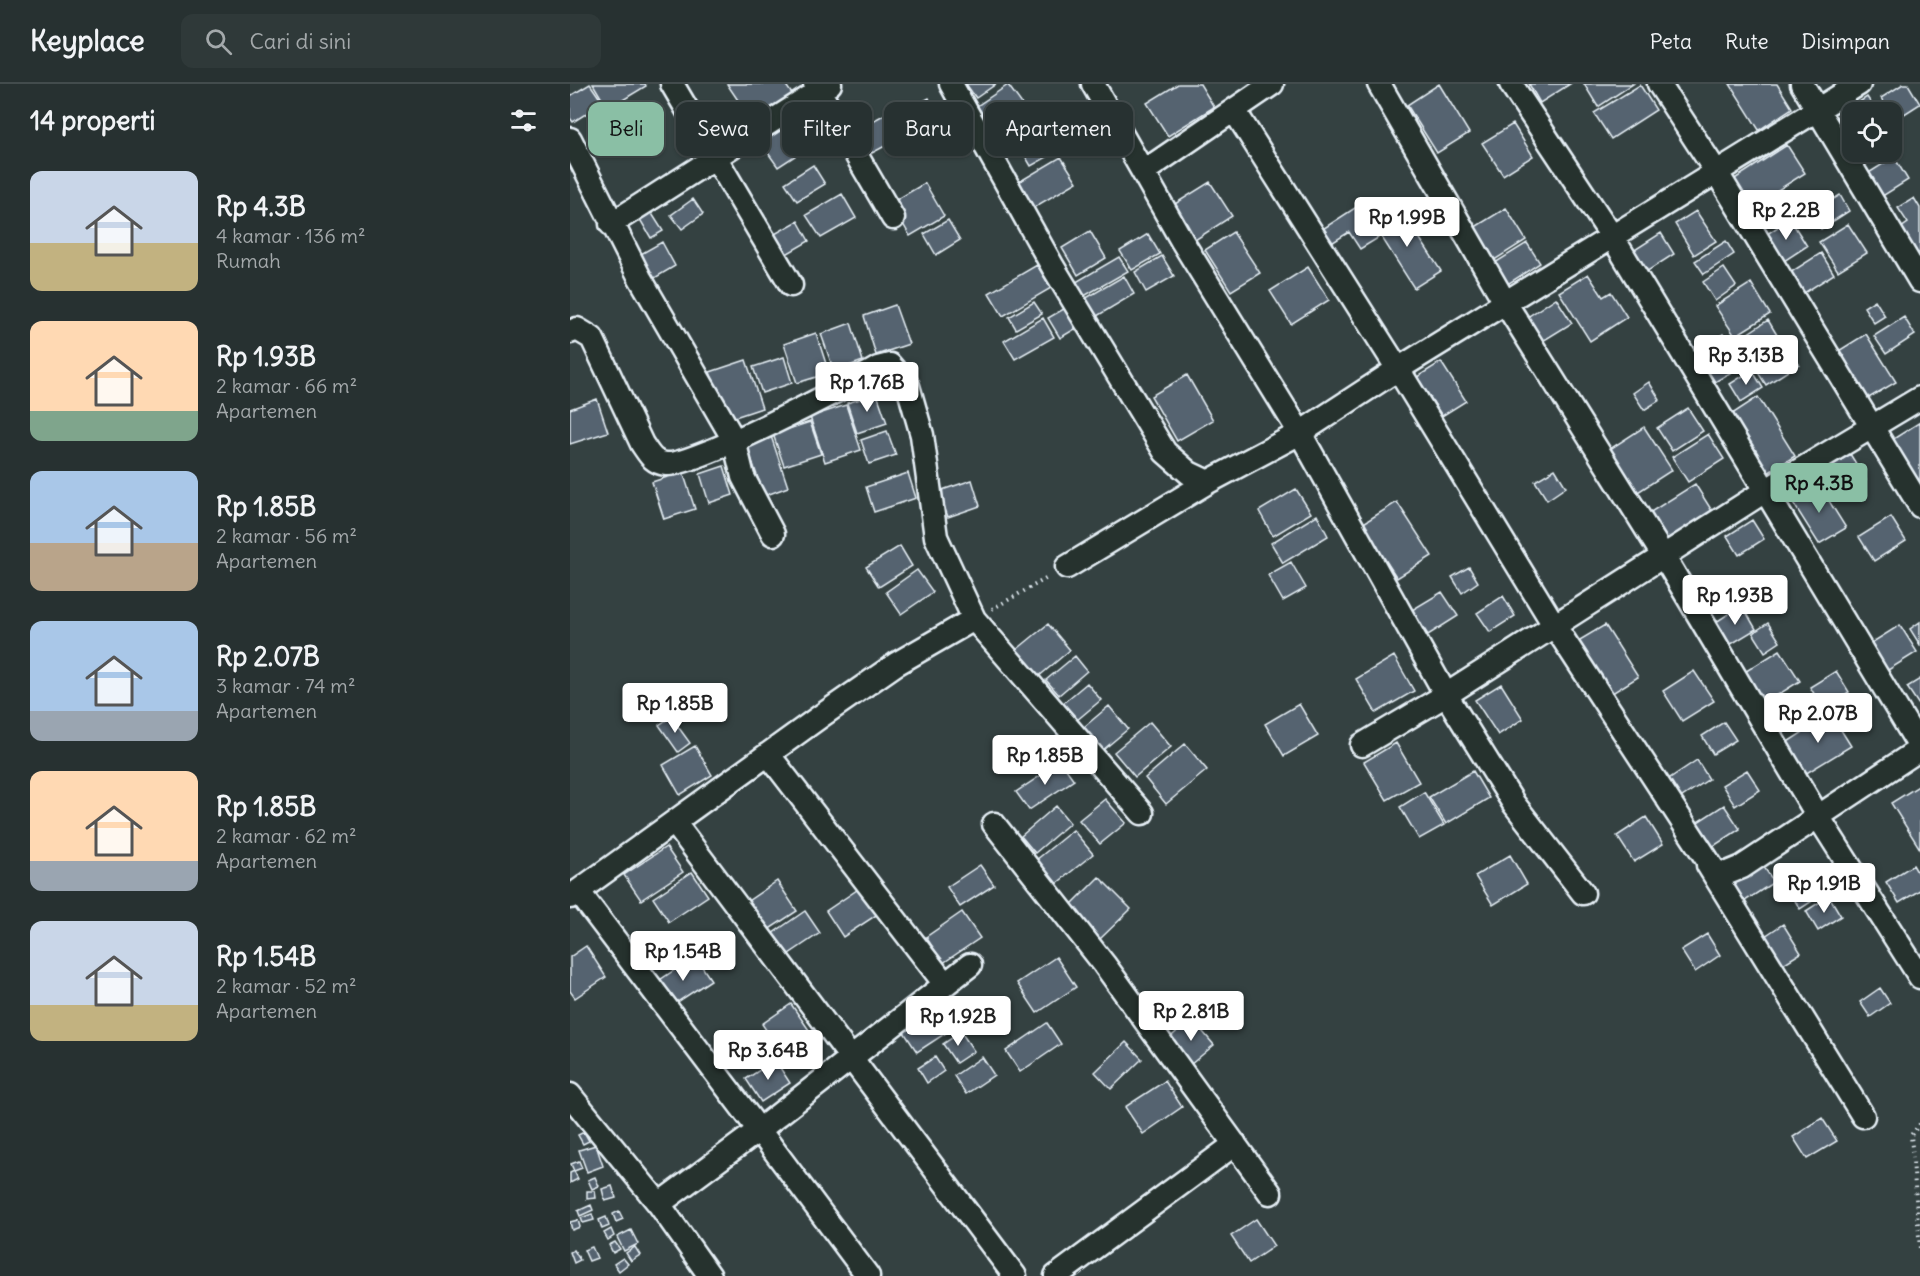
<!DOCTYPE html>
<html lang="id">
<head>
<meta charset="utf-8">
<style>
	body { margin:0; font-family:Delius,sans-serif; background:#2f3939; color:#f1f3f6; height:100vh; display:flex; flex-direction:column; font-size:22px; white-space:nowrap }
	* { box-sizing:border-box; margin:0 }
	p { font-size:20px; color:#a4a9ab }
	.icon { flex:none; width:33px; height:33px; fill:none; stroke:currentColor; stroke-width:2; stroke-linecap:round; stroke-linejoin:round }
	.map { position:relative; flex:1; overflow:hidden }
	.panel { display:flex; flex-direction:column; background:#273131; width:570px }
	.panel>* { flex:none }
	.top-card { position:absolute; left:18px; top:18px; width:570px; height:54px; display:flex; gap:12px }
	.fabs { position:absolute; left:1272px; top:18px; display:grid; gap:12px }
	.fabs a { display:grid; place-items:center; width:60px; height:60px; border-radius:12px; background:#273131; box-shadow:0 2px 4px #0004,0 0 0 2px #434c4d; font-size:30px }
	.price { position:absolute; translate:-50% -51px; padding:0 14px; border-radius:6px; background:#fff; color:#222; font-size:20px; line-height:39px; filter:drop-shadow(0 2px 3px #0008) }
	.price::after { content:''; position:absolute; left:50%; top:36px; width:18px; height:14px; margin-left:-9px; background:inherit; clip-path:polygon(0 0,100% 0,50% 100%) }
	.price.current { background:#8abfa5; color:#111 }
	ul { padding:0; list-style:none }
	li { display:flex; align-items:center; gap:18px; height:150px; padding:0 30px }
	li span { display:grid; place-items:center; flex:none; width:168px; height:120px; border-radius:12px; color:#555 }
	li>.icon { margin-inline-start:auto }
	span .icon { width:72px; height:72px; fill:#fffc; stroke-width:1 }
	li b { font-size:26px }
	h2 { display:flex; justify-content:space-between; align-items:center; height:72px; padding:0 30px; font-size:26px }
	.tag { padding:0 21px; border-radius:12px; background:#273131; box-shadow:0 2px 4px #0004,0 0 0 2px #434c4d; font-size:21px; line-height:54px }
	.tag.current { background:#8abfa5; color:#111 }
	header { display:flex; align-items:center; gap:36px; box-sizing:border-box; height:84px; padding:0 30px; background:#273131; border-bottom:2px solid #434c4d }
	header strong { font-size:28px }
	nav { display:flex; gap:33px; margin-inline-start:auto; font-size:21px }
	.search { width:420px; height:54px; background:#2f3939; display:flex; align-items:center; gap:15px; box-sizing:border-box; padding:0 21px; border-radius:12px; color:#a4a9ab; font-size:22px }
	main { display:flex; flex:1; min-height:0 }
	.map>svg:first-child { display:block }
	.building { fill:#55636f; stroke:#e8f1f8; stroke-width:1.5 }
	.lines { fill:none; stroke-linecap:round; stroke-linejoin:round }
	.minor-casing { stroke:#e8f1f8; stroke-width:27 }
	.path { stroke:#e8f1f8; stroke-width:4; stroke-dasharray:1.5 4.5; stroke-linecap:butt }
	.minor { stroke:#26332d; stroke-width:22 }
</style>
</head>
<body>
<header>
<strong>Keyplace</strong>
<div class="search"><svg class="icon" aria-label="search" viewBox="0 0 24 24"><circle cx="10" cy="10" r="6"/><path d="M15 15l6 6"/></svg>Cari di sini</div>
<nav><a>Peta</a><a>Rute</a><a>Disimpan</a></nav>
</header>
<main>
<section class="panel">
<h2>14 properti<svg class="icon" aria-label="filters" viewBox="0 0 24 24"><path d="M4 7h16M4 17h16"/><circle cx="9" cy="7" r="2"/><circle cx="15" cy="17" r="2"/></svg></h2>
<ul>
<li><span style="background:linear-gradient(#c9d6e8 60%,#c2b280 0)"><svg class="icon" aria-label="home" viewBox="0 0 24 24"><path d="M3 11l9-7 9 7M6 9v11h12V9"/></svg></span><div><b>Rp 4.3B</b><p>4 kamar · 136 m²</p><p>Rumah</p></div></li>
<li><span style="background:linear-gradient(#ffd9b3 75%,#7fa58c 0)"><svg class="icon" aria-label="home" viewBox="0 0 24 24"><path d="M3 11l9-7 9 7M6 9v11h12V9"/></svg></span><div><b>Rp 1.93B</b><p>2 kamar · 66 m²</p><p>Apartemen</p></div></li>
<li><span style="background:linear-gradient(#a9c7e8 60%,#b9a48a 0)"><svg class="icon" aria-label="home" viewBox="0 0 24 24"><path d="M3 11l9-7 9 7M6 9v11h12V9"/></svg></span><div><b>Rp 1.85B</b><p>2 kamar · 56 m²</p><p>Apartemen</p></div></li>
<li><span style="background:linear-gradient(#a9c7e8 75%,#9aa5b1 0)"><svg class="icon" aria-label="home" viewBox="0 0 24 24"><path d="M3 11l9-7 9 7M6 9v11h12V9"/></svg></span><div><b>Rp 2.07B</b><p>3 kamar · 74 m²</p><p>Apartemen</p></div></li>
<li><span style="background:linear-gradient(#ffd9b3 75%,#9aa5b1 0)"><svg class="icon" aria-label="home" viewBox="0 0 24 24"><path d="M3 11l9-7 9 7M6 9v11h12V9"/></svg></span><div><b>Rp 1.85B</b><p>2 kamar · 62 m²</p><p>Apartemen</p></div></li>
<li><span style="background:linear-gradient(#c9d6e8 70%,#c2b280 0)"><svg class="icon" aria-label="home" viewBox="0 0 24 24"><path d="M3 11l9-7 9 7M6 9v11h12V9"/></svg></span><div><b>Rp 1.54B</b><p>2 kamar · 52 m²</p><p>Apartemen</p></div></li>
</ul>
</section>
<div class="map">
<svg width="1350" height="1192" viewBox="0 0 1350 1192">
	<rect width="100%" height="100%" fill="#344141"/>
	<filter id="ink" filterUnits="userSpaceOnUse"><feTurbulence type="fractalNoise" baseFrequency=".0167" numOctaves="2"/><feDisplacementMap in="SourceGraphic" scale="12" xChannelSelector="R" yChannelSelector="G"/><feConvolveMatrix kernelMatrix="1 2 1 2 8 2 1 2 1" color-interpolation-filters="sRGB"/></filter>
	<g filter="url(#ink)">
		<path class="building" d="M20,0L33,19L3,38L0,34V12Z
			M23,0H75L76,2L38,25Z
			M157,0H215L222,10L182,37Z
			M396,0H426L406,14Z
			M608,0H630L644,23L598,52L577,19Z
			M869,0L899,49L867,69L837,21Z
			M959,0H1000L970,19Z
			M1014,0H1063L1028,23Z
			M1160,0H1207L1222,24L1189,46Z
			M1333,0H1338L1350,20L1325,36L1311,14Z
			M438,1L452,20L421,42L407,22Z
			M1070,1L1086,26L1041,55L1024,29Z
			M1297,13L1307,28H1282V39L1275,27Z
			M359,14L368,33L337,50L327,31Z
			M471,21L495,63L461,82L437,41Z
			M49,23L67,52L37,70L19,42Z
			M319,28L332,53L302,69L288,45Z
			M943,40L963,72L933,91L912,59Z
			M217,42L234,66L208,83L191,59Z
			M1217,61L1235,89L1181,123L1163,96Z
			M491,73L507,98L456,128L442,102Z
			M1324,73L1338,96L1311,113L1297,90Z
			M243,81L255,100L227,117L215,99Z
			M640,98L662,132L622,158L600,123Z
			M355,99L374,132L340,152L321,119Z
			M272,110L286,134L251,154L236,131Z
			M1270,111L1279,127L1251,145L1241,129Z
			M1344,114L1350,124V168L1347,170L1331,144L1338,139L1328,124Z
			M123,115L133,130L112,145L101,131Z
			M788,122L808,154L790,165L779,148L757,162L748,148Z
			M830,124L871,187L844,204L804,141Z
			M936,124L956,156L918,180L897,148Z
			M79,125L93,147L81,154L68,132Z
			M1126,127L1146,157L1124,171L1105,140Z
			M1220,135L1237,162L1211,179L1194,152Z
			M378,136L390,156L366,171L354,150Z
			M228,137L239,157L213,172L201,152Z
			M1278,140L1297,169L1268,187L1249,158Z
			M520,147L536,174L508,191L492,164Z
			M663,148L690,189L661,207L635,166Z
			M1091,149L1104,170L1073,190L1060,169Z
			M578,150L590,170L562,186L550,167Z
			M1156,157L1164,170L1134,190L1125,177Z
			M92,158L105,182L83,195L69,171Z
			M957,159L970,179L933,203L920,182Z
			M1251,169L1264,190L1231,211L1218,190Z
			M592,172L604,192L576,208L565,188Z
			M549,173L558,187L509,215L501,201Z
			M467,181L481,204L433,232L419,209Z
			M738,183L759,216L721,240L700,207Z
			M1154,184L1166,202L1145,217L1133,198Z
			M1018,190L1033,213L1041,208L1057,233L1020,257L989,208Z
			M554,192L564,210L517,238L506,220Z
			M1181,199L1200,230L1165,252L1145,222Z
			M986,214L1002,239L968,260L953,236Z
			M1305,216L1315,232L1304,239L1294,223Z
			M464,218L472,230L446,245L439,233Z
			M325,221L339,260L306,271L294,232Z
			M499,222L510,242L490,254L478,234Z
			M1334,233L1345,251L1316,270L1304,252Z
			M473,234L484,253L445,275L434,257Z
			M1198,236L1210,256L1180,275L1168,256Z
			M281,239L293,277L264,287L251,250Z
			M246,249L259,289L227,299L214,260Z
			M1153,250L1173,281L1145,298L1125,267Z
			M1296,250L1326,298L1297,315L1267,268Z
			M1215,258L1229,280L1196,301L1182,279Z
			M214,273L222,299L192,309L183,283Z
			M176,276L192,324L156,336L140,288Z
			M871,278L896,317L872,332L847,293Z
			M1182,286L1193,304L1171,318L1160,300Z
			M617,291L643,336L607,357L581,312Z
			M1079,298L1090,316L1074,326L1063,309Z
			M307,310L317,339L287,349L277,319Z
			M1188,313L1225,372L1193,392L1156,334Z
			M27,315L38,348L0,360V325Z
			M276,321L291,366L255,378L240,333Z
			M1118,324L1133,347L1102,367L1087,344Z
			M240,338L251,370L214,382L203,350Z
			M1350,338V400L1317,359Z
			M1074,343L1102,386L1068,408L1040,365Z
			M317,347L326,371L299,380L291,356Z
			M1138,350L1154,375L1118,398L1102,373Z
			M201,352L218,403L194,412L177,362Z
			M1280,370L1296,396L1267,415L1251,389Z
			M154,382L163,411L139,419L130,390Z
			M985,385L996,403L977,416L965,397Z
			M113,388L125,425L94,435L82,398Z
			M338,389L346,414L304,428L296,403Z
			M402,396L410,422L378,433L369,407Z
			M1125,400L1144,430L1099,459L1079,429Z
			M1249,401L1276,444L1249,460L1222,417Z
			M726,405L741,429L703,452L689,427Z
			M827,418L862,472L827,494L792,440Z
			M747,431L758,452L713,479L701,459Z
			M1321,433L1336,457L1304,477L1289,453Z
			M1182,436L1194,455L1169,471L1157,452Z
			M330,462L342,482L309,503L296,483Z
			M721,478L736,504L713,517L698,491Z
			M899,483L908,498L892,509L882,493Z
			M347,486L363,508L331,530L316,508Z
			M872,508L888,532L858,551L842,526Z
			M933,512L945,532L920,548L907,529Z
			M1172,521L1186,545L1158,562L1143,540Z
			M1350,538V561L1340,545Z
			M1198,539L1210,558L1195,568L1183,549Z
			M478,540L500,566L467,594L445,567Z
			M1035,541L1068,593L1036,613L1003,560Z
			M1330,541L1347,568L1315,588L1298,561Z
			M1210,566L1230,597L1193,620L1173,589Z
			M505,572L517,587L489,611L476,596Z
			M824,572L844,607L806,629L786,595Z
			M1124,587L1144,617L1112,637L1093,607Z
			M1266,587L1279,608L1253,625L1240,603Z
			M1350,595V620L1349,621L1337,603Z
			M517,599L531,616L506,637L492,620Z
			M931,600L953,635L928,651L905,616Z
			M729,620L748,652L714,672L695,640Z
			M539,622L558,645L533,666L514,643Z
			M1261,630L1281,662L1235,690L1216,659Z
			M101,633L120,659L108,668L89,641Z
			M580,638L601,663L565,693L544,668Z
			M1154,638L1166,656L1143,670L1132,652Z
			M826,659L849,698L817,716L794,678Z
			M615,660L637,686L596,720L575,694Z
			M125,662L142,691L110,711L93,681Z
			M1127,676L1139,695L1106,717L1094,698Z
			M491,678L504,696L459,726L446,708Z
			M1177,686L1190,706L1165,722L1152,701Z
			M903,687L919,714L876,740L859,713Z
			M1350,701V765L1321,719Z
			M854,708L874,741L849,755L830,723Z
			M535,715L556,739L530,760L509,736Z
			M1154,721L1170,745L1136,767L1120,743Z
			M486,722L500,739L465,769L451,752Z
			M1076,733L1093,760L1064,778L1047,752Z
			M503,746L523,770L486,800L466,776Z
			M96,763L113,788L71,816L54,791Z
			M940,771L957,800L923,821L905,792Z
			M1188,774L1204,798L1172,819L1156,795Z
			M410,781L424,801L390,823L377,803Z
			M1343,781L1350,793V806L1329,819L1316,798Z
			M122,788L138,812L99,838L83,814Z
			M1245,791L1256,808L1230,825L1219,807Z
			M529,793L561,825L530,855L498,824Z
			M207,797L227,827L195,848L175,819Z
			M290,804L308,830L273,853L256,827Z
			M1259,812L1271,832L1248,847L1236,827Z
			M235,827L250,849L210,876L196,854Z
			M392,828L410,854L373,879L356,853Z
			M1213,840L1231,869L1210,882L1192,854Z
			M1137,850L1150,871L1125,888L1111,866Z
			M16,862L36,893L5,914L0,907V873Z
			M125,872L141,896L100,923L84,900Z
			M486,873L506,903L467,929L447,899Z
			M1310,904L1320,919L1300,933L1290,918Z
			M605,910L618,922L600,942L586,930Z
			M371,915L388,941L347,968L330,942Z
			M221,920L239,946L209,965L192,940Z
			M622,935L644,961L620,981L598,955Z
			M477,939L491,960L450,988L436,967Z
			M391,948L404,967L386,979L373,960Z
			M556,958L572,975L541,1005L525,988Z
			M365,973L374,987L357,999L348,984Z
			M412,973L424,991L396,1010L384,992Z
			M205,976L220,999L191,1018L176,995Z
			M595,997L612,1023L573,1050L555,1023Z
			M1252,1034L1267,1057L1237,1075L1223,1053Z
			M14,1048L19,1057L13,1060L8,1051Z
			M26,1061L33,1082L17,1088L9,1066Z
			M9,1077L12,1084L4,1087L1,1080Z
			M4,1087L8,1095L0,1099V1089Z
			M25,1093L29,1102L22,1105L18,1096Z
			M42,1102L46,1114L35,1117L32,1105Z
			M17,1107H25L26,1114L17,1115Z
			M21,1121L23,1126L10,1132L8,1127Z
			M49,1127L53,1135L46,1138L43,1130Z
			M22,1130L24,1136L13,1139L11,1134Z
			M36,1133L39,1142L32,1145L29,1136Z
			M686,1135L704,1162L679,1179L661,1152Z
			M8,1136L10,1143L2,1146L0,1138Z
			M41,1145L44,1152L38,1156L34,1149Z
			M61,1146L68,1160L54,1167L47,1153Z
			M45,1158L50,1165L43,1169L39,1161Z
			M22,1163L27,1174L19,1177L14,1166Z
			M65,1163L70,1171L61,1177L56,1169Z
			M4,1166L10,1176L4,1179L0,1168Z
			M53,1174L58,1180L49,1187L44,1180Z"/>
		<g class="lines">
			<defs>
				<path id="minor" d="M102,0L221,201
					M245,0L323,134
					M381,0L483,183L595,368L619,389L638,398
					M523,0L573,88
					M702,0L573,88L612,157L730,349L876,611L1195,407L1350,314
					M809,0L936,220L1094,473L1249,734L1350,893
					M941,0L1043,154L1350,663
					M1089,0L1147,89L1350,422
					M1232,0L1350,197
					M664,26L828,285L984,541L1144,786L1155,790L1172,783L1350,665
					M0,55L70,194L164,356L173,393L203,450
					M41,140L260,0
					M0,248L7,245L22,254L72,360C79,370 83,379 96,380C123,383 278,302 308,284L320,281L338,302L352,351L366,453L404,535L572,729
					M497,483L638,398L730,349L828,285L1289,0
					M792,661L876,611L944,720L1013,809
					M198,670L375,900
					M104,738L445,1192
					M424,740L534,880L700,1109
					M1138,781L1293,1032
					M8,807L189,1046L400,881
					M0,813L251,632L326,580L404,535
					M0,1011L89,1120L140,1192
					M89,1120L189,1046L298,1192
					M486,1192L665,1060"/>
			</defs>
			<use href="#minor" class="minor-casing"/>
			<path class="path" d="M422,525L479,493
				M1350,1040L1341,1051L1350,1165"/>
			<use href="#minor" class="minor"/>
		</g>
	</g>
</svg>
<div class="fabs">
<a><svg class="icon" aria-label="locate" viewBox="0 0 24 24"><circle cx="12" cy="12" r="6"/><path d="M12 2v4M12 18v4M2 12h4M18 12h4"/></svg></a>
</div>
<b class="price" style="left:1216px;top:157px">Rp 2.2B</b>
<b class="price" style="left:837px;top:164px">Rp 1.99B</b>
<b class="price" style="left:1176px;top:302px">Rp 3.13B</b>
<b class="price" style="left:297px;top:329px">Rp 1.76B</b>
<b class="price current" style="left:1249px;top:430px">Rp 4.3B</b>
<b class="price" style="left:1165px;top:542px">Rp 1.93B</b>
<b class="price" style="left:105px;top:650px">Rp 1.85B</b>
<b class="price" style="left:1248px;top:660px">Rp 2.07B</b>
<b class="price" style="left:475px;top:702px">Rp 1.85B</b>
<b class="price" style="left:1254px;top:830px">Rp 1.91B</b>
<b class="price" style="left:113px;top:898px">Rp 1.54B</b>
<b class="price" style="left:621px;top:958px">Rp 2.81B</b>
<b class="price" style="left:388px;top:963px">Rp 1.92B</b>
<b class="price" style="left:198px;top:997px">Rp 3.64B</b>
<div class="top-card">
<a class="tag current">Beli</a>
<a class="tag">Sewa</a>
<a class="tag">Filter</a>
<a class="tag">Baru</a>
<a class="tag">Apartemen</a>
</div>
</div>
</main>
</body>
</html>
